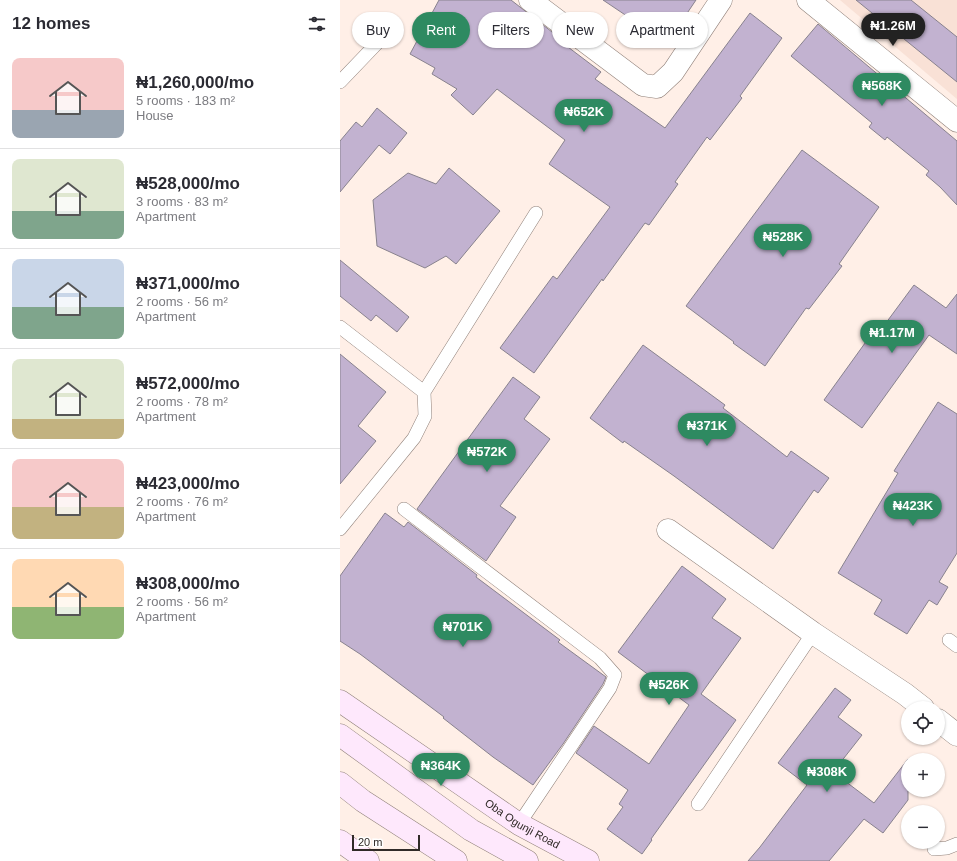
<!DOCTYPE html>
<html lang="en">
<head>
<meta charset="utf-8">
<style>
	body { margin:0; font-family:Helvetica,sans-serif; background:#f7f7f7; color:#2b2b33; height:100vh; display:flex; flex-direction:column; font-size:15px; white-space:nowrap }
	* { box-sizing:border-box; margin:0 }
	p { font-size:13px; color:#7c7c81 }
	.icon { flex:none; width:22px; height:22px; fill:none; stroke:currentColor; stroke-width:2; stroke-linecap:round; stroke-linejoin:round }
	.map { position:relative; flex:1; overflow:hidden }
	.sheet { display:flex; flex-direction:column; background:#fff; width:340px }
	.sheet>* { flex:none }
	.guide { position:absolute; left:12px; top:12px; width:380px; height:36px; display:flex; gap:8px }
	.buttons { position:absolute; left:561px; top:701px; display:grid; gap:8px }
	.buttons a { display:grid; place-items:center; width:44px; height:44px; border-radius:50%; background:#fff; box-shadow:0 1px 3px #0004; font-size:20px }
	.scale { position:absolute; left:12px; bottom:10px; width:68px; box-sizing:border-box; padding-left:4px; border:2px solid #302a27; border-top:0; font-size:11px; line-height:14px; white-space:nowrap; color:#302a27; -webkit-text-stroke:3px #fff; paint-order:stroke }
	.price { position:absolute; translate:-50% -34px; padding:0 9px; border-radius:14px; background:#2e8a61; color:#fff; font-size:13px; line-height:26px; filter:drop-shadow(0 1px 2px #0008) }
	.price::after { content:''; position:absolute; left:50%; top:24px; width:12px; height:9px; margin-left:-6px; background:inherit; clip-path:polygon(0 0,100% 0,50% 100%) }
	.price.active { background:#222; color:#fff }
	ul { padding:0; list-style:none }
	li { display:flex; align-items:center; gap:12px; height:100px; padding:0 12px }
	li+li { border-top:1px solid #e1e1e2 }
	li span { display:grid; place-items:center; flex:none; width:112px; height:80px; border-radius:8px; color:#555 }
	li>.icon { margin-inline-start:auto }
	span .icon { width:48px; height:48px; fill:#fffc; stroke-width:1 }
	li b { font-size:17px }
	h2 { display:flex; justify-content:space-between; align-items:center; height:48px; padding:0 12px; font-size:17px }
	.chip { padding:0 14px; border-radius:18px; background:#fff; box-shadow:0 1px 3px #0004; font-size:14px; line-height:36px }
	.chip.active { background:#2e8a61; color:#fff }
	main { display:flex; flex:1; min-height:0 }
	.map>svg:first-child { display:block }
	.built { fill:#f9e1d6 }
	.building { fill:#c2b2d0; stroke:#88828e }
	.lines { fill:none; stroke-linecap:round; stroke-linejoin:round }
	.service-casing { stroke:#90817a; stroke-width:14 }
	.minor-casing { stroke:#90817a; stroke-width:23 }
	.secondary-casing { stroke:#90817a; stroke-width:23 }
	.service { stroke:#fff; stroke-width:13 }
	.minor { stroke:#fff; stroke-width:22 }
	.secondary { stroke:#fee8fc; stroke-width:22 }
	.labels { text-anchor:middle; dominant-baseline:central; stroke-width:3.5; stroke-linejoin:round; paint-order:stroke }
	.street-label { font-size:11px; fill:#302a27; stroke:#fff }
</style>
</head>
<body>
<main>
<section class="sheet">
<h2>12 homes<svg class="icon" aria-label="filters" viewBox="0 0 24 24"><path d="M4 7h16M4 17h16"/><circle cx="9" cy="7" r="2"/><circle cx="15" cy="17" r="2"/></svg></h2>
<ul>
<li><span style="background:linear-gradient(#f6c9c9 65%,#9aa5b1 0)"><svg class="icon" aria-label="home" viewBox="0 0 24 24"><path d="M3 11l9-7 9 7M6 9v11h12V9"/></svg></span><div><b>₦1,260,000/mo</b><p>5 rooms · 183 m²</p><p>House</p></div></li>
<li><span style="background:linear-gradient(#dfe7d0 65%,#7fa58c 0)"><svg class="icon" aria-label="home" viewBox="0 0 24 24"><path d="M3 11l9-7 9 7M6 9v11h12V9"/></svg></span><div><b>₦528,000/mo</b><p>3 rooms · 83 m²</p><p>Apartment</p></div></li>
<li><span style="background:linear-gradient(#c9d6e8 60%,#7fa58c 0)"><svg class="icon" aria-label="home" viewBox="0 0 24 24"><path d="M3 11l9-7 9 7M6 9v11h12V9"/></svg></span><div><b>₦371,000/mo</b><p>2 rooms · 56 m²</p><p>Apartment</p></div></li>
<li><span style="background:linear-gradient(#dfe7d0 75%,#c2b280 0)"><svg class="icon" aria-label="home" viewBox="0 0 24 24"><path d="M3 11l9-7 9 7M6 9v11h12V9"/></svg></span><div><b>₦572,000/mo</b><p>2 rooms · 78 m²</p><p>Apartment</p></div></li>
<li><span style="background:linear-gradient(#f6c9c9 60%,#c2b280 0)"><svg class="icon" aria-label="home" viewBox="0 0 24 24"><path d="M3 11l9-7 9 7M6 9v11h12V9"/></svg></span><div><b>₦423,000/mo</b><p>2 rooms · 76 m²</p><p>Apartment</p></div></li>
<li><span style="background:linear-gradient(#ffd9b3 60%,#8fb573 0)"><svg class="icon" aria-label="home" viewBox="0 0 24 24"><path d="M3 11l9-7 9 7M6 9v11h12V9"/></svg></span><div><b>₦308,000/mo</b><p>2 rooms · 56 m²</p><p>Apartment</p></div></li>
</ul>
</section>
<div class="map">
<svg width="617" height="861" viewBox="0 0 617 861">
	<rect width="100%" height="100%" fill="#ffefe7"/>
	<path class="built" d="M500,0H617V99Z"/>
	<path class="building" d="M99,0H171L221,39L220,41L261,72L255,79L325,128L410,13L442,38L400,96L402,98L370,140L367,137L335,182L338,184L309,225L305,223L263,281L262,279L194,373L160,348L213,276L217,279L270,207L209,164L225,140L157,89L133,115L111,95L117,89L92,74L95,68L70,54Z
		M263,0H356L327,43Z
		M516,0H571L617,37V82Z
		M478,24L617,141V205L600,187L586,175L589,171L547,137L545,140L529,127L532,123L451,56Z
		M37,108L67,133L50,154L39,145L0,192V141L16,122L22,127Z
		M462,150L539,207L499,264L502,266L469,309L466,308L425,366L393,343L394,342L346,306Z
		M109,168L160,211L116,264L106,256L85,268L37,246L33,200L68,173L96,184Z
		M0,260L69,317L57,332L36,315L31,321L0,296Z
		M574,285L606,308L617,294V354L589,335L522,428L484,400L533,332L537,335Z
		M303,345L385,405L383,408L447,457L451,451L489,478L478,493L474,490L433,549L334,476L284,441L283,443L250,418Z
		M0,354L46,392L18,426L36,441L0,484Z
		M173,377L200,397L184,419L210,439L160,506L176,517L146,561L77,509Z
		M598,402L617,414V553L599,582L608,587L597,605L589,600L567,634L534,614L542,600L498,573L558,473L554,471Z
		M45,513L64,527L68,522L137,575L136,577L220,640L218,642L266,677L263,684L223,744L193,785L153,757L103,718L104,717L20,654L0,641V576Z
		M342,566L386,599L372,618L401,638L361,694L396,720L311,839L312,840L302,854L267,829L283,807L279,804L288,790L236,753L254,726L309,764L349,705L278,652Z
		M495,688L511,700L498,717L522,735L493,772L534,803L568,759V800L543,833L524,819L489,861H408L420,847L467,785L438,763Z"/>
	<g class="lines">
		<defs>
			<path id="service" d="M0,82L43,37
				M0,327L84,392L85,416L74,438L0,529
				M84,392L196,213
				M64,509L260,658L275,675L270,688L179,824
				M609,640L617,646
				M358,804L473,633
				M594,849L607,848L617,844"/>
			<path id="minor" d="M190,0L303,85L317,87L333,72L381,0
				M468,0L617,121
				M328,530L473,633L565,694L583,708
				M598,720L617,735"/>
			<g id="secondary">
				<path id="s1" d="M0,701L179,824L248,861"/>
				<path d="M0,735L131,830L187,861"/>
				<path d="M0,783L23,801L116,861"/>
				<path d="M0,841L28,861"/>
			</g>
		</defs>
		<use href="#service" class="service-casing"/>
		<use href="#minor" class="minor-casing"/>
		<use href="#secondary" class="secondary-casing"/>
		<use href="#service" class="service"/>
		<use href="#minor" class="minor"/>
		<use href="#secondary" class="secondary"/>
	</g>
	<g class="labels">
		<g class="street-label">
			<text stroke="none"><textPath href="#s1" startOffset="220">Oba Ogunji Road</textPath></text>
		</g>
	</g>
</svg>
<div class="buttons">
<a><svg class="icon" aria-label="locate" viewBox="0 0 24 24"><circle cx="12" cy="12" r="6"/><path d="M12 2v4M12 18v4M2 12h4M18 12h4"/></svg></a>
<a>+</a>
<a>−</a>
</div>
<div class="scale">20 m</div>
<b class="price active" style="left:553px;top:47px">₦1.26M</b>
<b class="price" style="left:542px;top:107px">₦568K</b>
<b class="price" style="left:244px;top:133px">₦652K</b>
<b class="price" style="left:443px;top:258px">₦528K</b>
<b class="price" style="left:552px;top:354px">₦1.17M</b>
<b class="price" style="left:367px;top:447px">₦371K</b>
<b class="price" style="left:147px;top:473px">₦572K</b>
<b class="price" style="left:573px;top:527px">₦423K</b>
<b class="price" style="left:123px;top:648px">₦701K</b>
<b class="price" style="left:329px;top:706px">₦526K</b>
<b class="price" style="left:101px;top:787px">₦364K</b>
<b class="price" style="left:487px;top:793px">₦308K</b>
<div class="guide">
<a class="chip">Buy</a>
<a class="chip active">Rent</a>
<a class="chip">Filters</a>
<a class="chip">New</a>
<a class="chip">Apartment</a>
</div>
</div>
</main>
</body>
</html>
